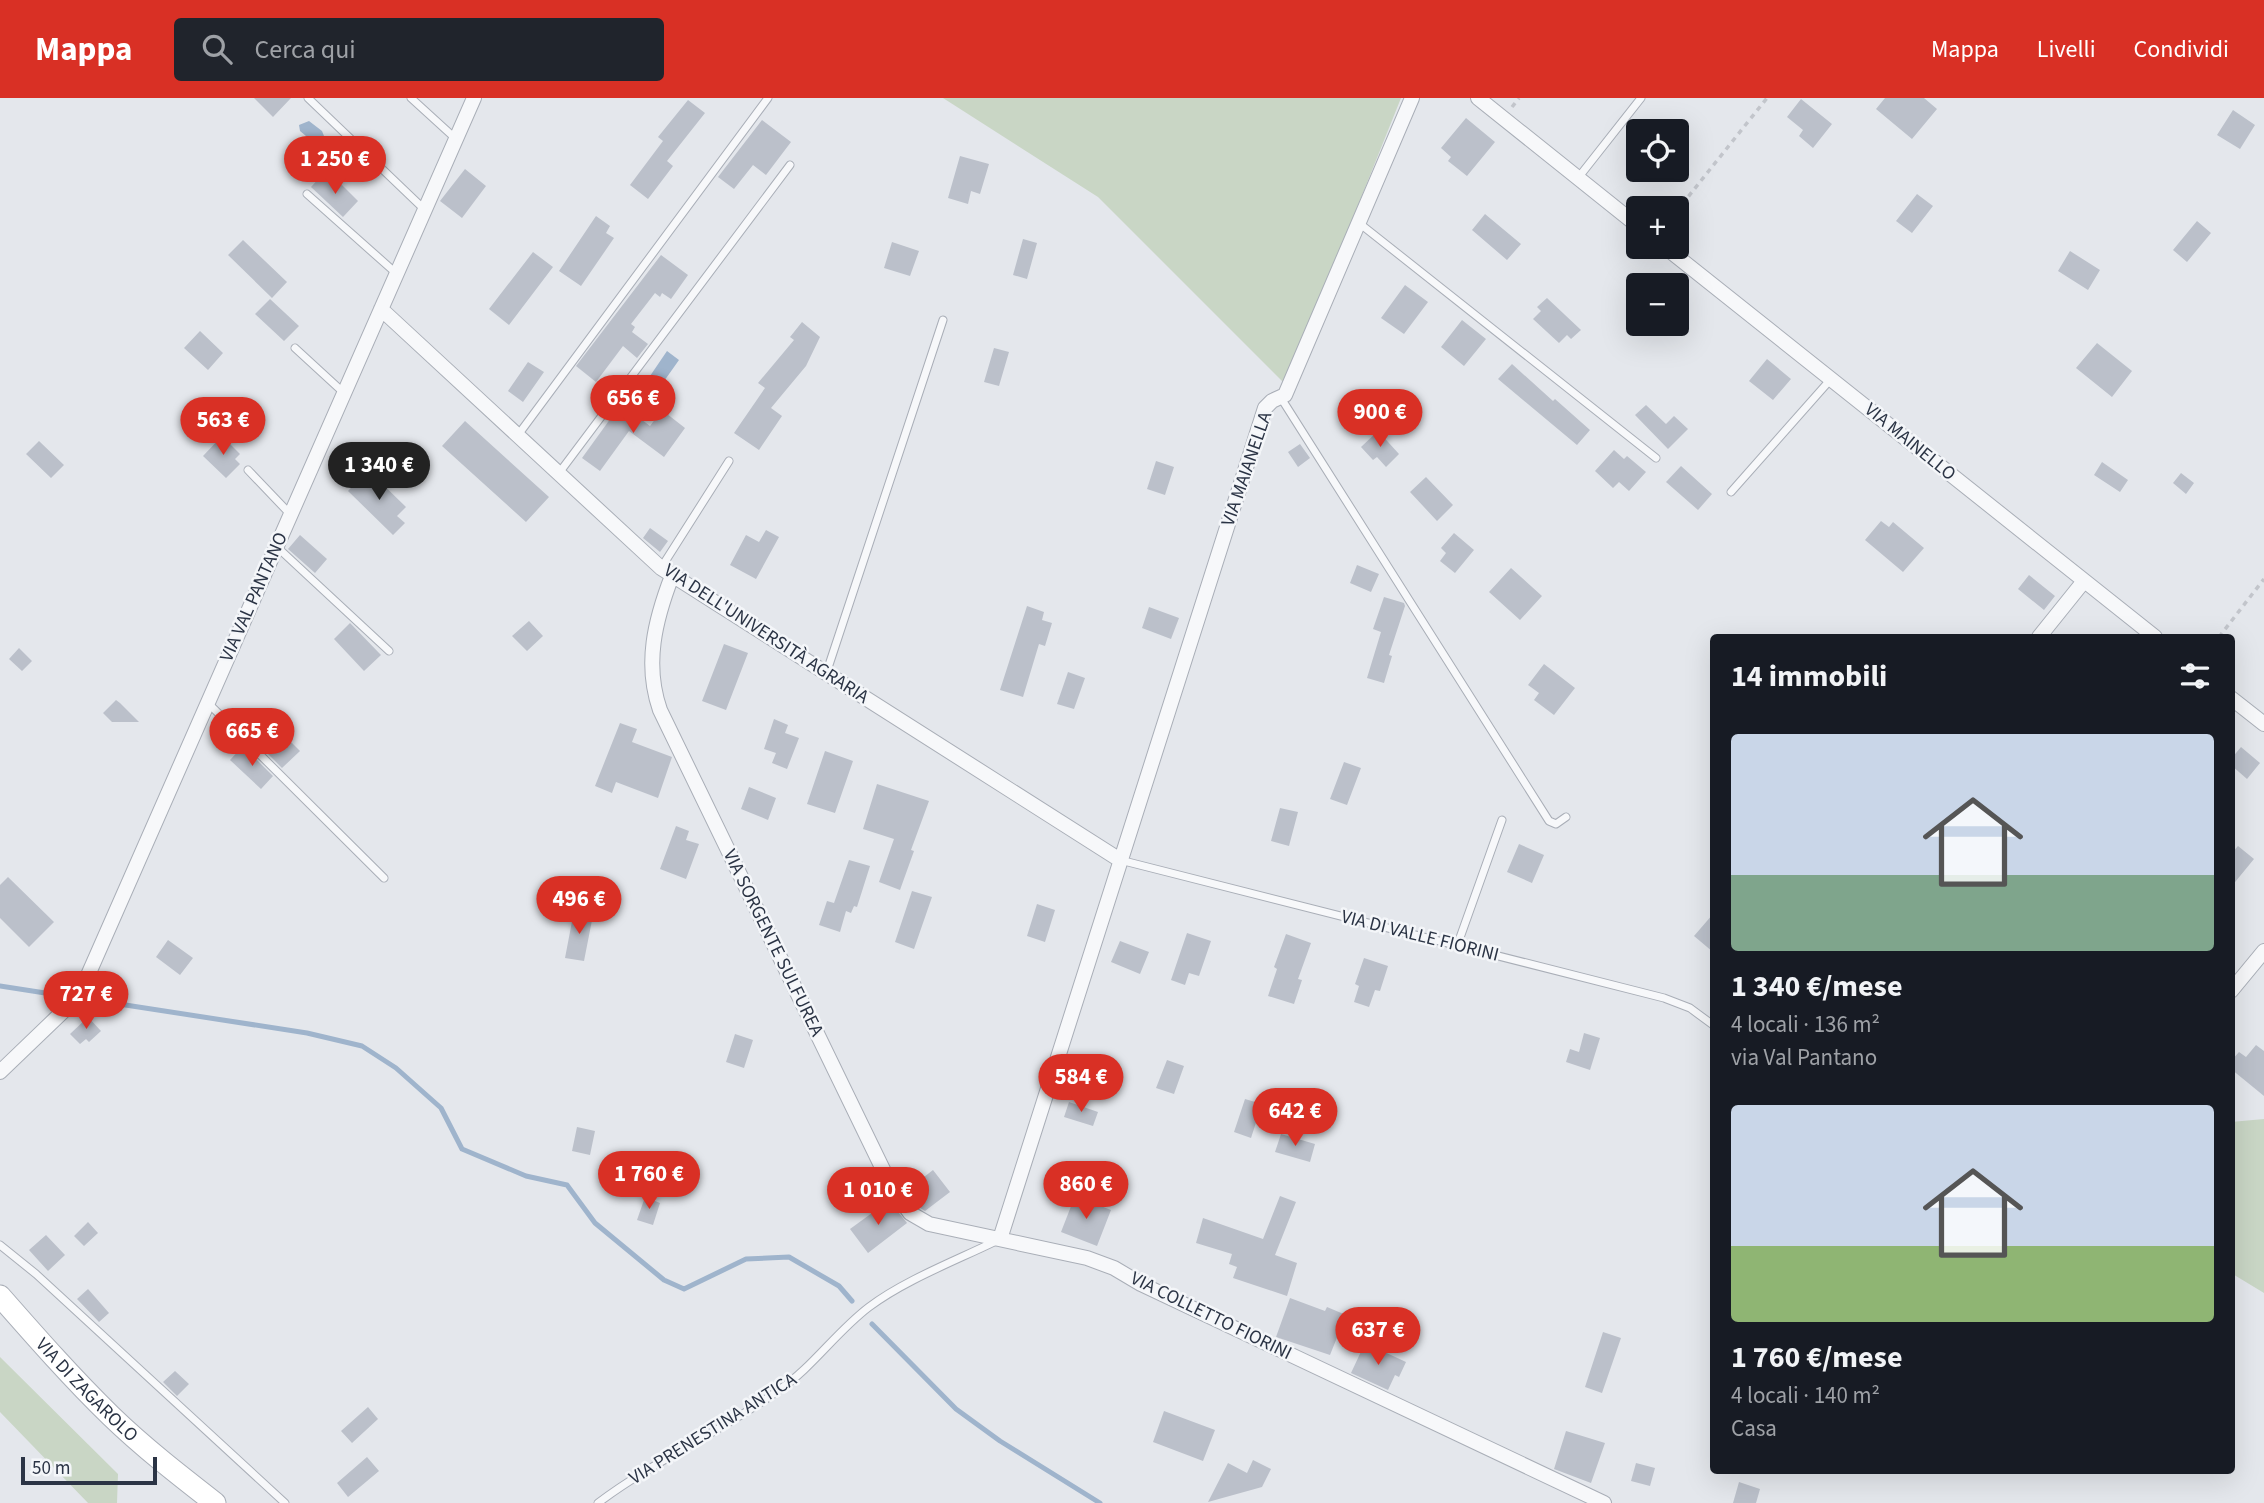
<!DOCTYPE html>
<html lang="it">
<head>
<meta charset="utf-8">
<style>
	body { margin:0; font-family:"Source Sans 3",sans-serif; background:#20242c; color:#f1f3f6; height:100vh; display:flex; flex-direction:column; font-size:26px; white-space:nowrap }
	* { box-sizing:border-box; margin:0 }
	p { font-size:23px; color:#9ea1a6 }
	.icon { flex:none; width:38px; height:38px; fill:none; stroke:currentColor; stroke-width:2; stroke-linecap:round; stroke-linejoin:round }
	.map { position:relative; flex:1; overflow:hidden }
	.side { position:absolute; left:1710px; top:536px; width:525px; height:840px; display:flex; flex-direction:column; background:#171b24; border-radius:7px; box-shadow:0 7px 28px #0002 }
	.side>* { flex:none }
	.buttons { position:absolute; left:1626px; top:21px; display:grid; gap:14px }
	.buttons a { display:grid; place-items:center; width:63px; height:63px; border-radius:7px; background:#171b24; box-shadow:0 7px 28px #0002; font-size:35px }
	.scale { position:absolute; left:21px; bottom:18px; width:136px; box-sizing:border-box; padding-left:7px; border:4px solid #2b3445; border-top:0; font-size:19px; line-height:24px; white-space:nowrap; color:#2b3445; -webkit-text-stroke:5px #f4f6f9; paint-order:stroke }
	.price { position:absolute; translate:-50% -60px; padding:0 16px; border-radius:24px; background:#d93025; color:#fff; font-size:23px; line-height:46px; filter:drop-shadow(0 2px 4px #0008) }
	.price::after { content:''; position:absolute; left:50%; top:42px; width:21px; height:16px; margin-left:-10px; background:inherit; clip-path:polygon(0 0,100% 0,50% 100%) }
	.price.active { background:#222; color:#fff }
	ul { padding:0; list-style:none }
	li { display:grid; align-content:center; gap:14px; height:371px; padding:0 21px }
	li span { display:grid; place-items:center; height:217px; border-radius:7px; color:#555 }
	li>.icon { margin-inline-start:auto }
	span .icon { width:126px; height:126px; fill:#fffc; stroke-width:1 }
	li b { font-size:30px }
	h2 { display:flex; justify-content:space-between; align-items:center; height:84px; padding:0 21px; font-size:30px }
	header { display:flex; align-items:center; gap:42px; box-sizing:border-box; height:98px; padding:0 35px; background:#d93025; color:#fff }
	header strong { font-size:33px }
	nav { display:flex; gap:38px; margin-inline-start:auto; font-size:24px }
	.search { width:490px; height:63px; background:#20242c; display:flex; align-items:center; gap:18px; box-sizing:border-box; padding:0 24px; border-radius:7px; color:#9ea1a6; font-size:26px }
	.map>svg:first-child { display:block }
	.green { fill:#c9d6c5 }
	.water { fill:#9fb4cc }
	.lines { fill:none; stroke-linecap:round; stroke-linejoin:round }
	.stream { stroke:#9fb4cc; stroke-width:5 }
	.building { fill:#bbc0ca }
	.lane-casing { stroke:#a9aeb7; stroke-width:9 }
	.street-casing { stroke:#a9aeb7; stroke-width:16 }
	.secondary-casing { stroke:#a9aeb7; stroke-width:23 }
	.path { stroke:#c2c5cb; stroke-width:3.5; stroke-dasharray:5 5; stroke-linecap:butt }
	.lane { stroke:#f7f8fa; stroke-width:7 }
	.street { stroke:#f7f8fa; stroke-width:14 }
	.secondary { stroke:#fff; stroke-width:21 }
	.labels { text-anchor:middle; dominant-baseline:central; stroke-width:5; stroke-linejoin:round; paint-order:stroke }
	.street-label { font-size:19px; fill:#2b3445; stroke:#f4f6f9 }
</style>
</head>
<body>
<header>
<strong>Mappa</strong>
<div class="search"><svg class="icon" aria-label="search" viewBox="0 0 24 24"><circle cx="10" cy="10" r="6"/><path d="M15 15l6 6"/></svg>Cerca qui</div>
<nav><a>Mappa</a><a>Livelli</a><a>Condividi</a></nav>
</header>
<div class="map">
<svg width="2264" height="1405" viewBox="0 0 2264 1405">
	<rect width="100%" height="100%" fill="#e4e7ec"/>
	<path class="green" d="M943,0H1401L1286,287L1098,99Z
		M2264,1021V1195L2231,1175V1024Z
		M0,1259L118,1376L117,1405H88L0,1314Z"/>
	<path class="water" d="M309,23L322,33L324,38L321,43H312L300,33L299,27Z
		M667,253L679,262L662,286L650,278Z"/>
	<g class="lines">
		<path class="stream" d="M0,888L58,897
			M93,902L307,935L362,948L396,970L441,1010L462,1051L526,1078L567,1087L595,1125L664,1182L684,1191L746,1161L789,1159L839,1188L852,1203
			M872,1226L956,1311L1000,1343L1100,1405"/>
	</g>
	<path class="building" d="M254,0H291L273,19Z
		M1885,0H1924L1937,11L1912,41L1876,11Z
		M1801,1L1832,26L1813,50L1799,38L1803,32L1787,19Z
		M688,2L705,15L667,63L673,68L648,101L630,87L663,43L658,39Z
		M2233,12L2255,27L2240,51L2217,37Z
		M1466,20L1495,44L1467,78L1448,63L1451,59L1441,50Z
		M762,22L791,44L766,77L753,67L734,91L718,79Z
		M960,58L989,66L980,96L971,93L968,106L948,100Z
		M465,71L486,88L462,120L440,103Z
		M321,78L333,89L338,83L358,103L343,119L311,89Z
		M1917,96L1933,108L1912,135L1896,123Z
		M1485,116L1521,146L1507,162L1472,132Z
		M596,118L610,128L606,135L614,140L581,188L559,173Z
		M2197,123L2211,135L2187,164L2173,152Z
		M1023,141L1037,145L1027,181L1013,177Z
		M243,142L287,184L272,200L228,157Z
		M892,144L919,153L910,178L884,170Z
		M2070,153L2100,172L2088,192L2058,173Z
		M533,154L553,169L509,227L489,211Z
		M661,157L688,177L671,201L662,195L660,199L655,195L631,226L635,229L632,234L648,246L637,260L623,248L596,284L576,268Z
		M1405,187L1428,204L1404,236L1381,220Z
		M1547,200L1581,232L1571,241L1567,237L1559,245L1533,221L1541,213L1537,209Z
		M270,201L299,228L284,243L255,216Z
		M1462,222L1486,241L1464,268L1441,249Z
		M802,224L820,239L806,268L771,310L782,318L759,352L734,335L765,290L758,285L794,242L790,239Z
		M200,233L223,255L208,272L184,250Z
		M2097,245L2132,273L2112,299L2076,270Z
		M994,250L1009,254L999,288L984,284Z
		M1767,261L1791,281L1773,302L1749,283Z
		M528,264L544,274L523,304L508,293Z
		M1512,266L1553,303L1555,301L1590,332L1577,347L1498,281Z
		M621,306L650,328L662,312L685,330L664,359L629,333L600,373L582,360Z
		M1646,307L1666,326L1674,318L1688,331L1668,351L1635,317Z
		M465,323L549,399L526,424L442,348Z
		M1378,333L1399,356L1386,369L1377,359L1373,362L1361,349Z
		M222,338L240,356L235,361L240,366L226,380L203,358Z
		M39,343L64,367L51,380L26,356Z
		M1300,346L1310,360L1298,369L1288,354Z
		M1614,352L1624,361L1627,358L1646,374L1629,393L1619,384L1613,390L1595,373Z
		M1156,363L1174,369L1165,397L1147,391Z
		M2102,364L2128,382L2120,394L2094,377Z
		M1681,368L1712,396L1698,412L1666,384Z
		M368,372L406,409L397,418L405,425L393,437L348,393Z
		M2181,375L2194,385L2186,396L2173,385Z
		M1426,379L1453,407L1437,423L1410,394Z
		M1881,423L1889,429L1893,424L1924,450L1903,474L1865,442Z
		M650,430L668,443L660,454L643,440Z
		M766,432L779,439L756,481L730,467L746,437L759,444Z
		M1454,435L1474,452L1455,475L1440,463L1446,455L1441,450Z
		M300,437L327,461L315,475L288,451Z
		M1357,467L1379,476L1371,494L1350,485Z
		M1511,470L1542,498L1520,522L1489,494Z
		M2029,477L2055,498L2044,512L2018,491Z
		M1384,499L1404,505L1405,508L1389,557L1392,558L1384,585L1367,580L1381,534L1373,531Z
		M1027,508L1044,514L1042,522L1052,525L1045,548L1039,546L1023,599L1000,592Z
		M1149,509L1179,520L1171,541L1142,530Z
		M529,523L543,538L527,553L512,538Z
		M350,525L381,557L364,573L334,541Z
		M724,546L748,555L726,612L702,603Z
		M19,550L32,563L22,573L9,561Z
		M1544,566L1575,590L1554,617L1534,602L1539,595L1528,587Z
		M1068,574L1085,580L1074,611L1057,606Z
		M116,602L120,605L139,624H112L103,615Z
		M774,621L788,627L785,635L799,640L787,671L772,665L776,655L764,651Z
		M620,625L637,631L632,644L672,659L658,700L616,684L612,695L595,688Z
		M276,629L300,653L282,670L259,647Z
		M243,648L273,678L261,691L230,662Z
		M2241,649L2260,665L2247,681L2231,667V661Z
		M825,653L853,663L835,715L807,706Z
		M1344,664L1361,670L1347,707L1330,701Z
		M877,686L929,703L911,752L914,753L900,792L879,784L894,741L863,731Z
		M749,689L776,700L768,722L741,711Z
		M1280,710L1298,714L1289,748L1271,743Z
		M676,728L689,733L686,742L699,746L686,781L660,771Z
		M1519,746L1544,757L1532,785L1507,774Z
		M2238,748L2254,761L2231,789V756Z
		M849,762L870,768L857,809L854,808L851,815L846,813L840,834L819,827L827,803L834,805Z
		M8,779L54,824L29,849L0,820V787Z
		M912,793L932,799L914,851L895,844Z
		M1037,806L1055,812L1045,844L1027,838Z
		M574,813L593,817L584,863L565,860Z
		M1713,816V854L1694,838Z
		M1187,835L1211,843L1199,878L1189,875L1185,887L1171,882Z
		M1286,836L1311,845L1298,881L1302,882L1294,906L1268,898L1277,871L1274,869Z
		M168,842L193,860L180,877L156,859Z
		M1120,843L1149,854L1140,876L1111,864Z
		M1364,860L1388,868L1380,893L1375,892L1369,909L1354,904L1359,888L1355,886Z
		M88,919L101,933L89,944L86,941L80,946L70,936Z
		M1584,935L1600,940L1590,972L1566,964L1570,951L1579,954Z
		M735,936L753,942L744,970L726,964Z
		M2256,947L2264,953V998L2231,971V963L2239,954L2246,959Z
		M1167,962L1184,968L1174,996L1156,990Z
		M1245,1001L1262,1006L1251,1040L1234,1034Z
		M1069,1004L1098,1014L1093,1028L1064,1019Z
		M577,1029L595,1033L590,1057L572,1053Z
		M1281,1036L1315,1046L1310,1064L1275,1054Z
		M933,1072L950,1094L925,1113L917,1108L906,1093Z
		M1075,1098L1111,1112L1097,1148L1061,1134Z
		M1280,1098L1296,1104L1275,1157L1297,1165L1287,1198L1233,1180L1237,1169L1229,1166L1232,1156L1196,1145L1203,1120L1263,1141Z
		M645,1099L660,1105L653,1127L637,1122Z
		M890,1104L907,1125L868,1155L850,1131L883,1107L884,1109Z
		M88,1124L98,1135L84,1148L74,1138Z
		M46,1137L65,1157L48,1173L29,1152Z
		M88,1191L109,1215L99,1224L77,1201Z
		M1290,1200L1325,1213L1327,1209L1346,1217L1330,1257L1276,1239Z
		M1603,1234L1621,1240L1602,1295L1585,1289Z
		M1365,1245L1406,1264L1399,1279L1395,1277L1388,1292L1351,1275Z
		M175,1273L189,1286L177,1298L163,1284Z
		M368,1309L378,1321L352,1345L341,1333Z
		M1164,1313L1215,1332L1203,1363L1153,1344Z
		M1566,1333L1605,1345L1591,1385L1554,1371Z
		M367,1359L379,1373L348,1399L337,1385Z
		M1253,1362L1271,1371L1262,1389L1208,1404L1228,1365L1247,1375Z
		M1636,1365L1655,1370L1650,1388L1631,1383Z
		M1739,1384L1760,1391L1756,1405H1733Z"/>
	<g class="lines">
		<defs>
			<path id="lane" d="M308,0L425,112
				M411,0L456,41
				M1578,80L1641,0
				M307,96L397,176
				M1359,125L1656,360
				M295,250L344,295
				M1281,300L1549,723L1556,726L1566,719
				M518,337L768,0
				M248,372L291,417
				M559,375L790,67
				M1731,394L1831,281
				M277,449L389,553
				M661,470L729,363
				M826,576L943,222
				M208,605L384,780
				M1120,762L1664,900L1690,910L1713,927
				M1457,848L1502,722
				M0,1147L36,1176L285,1405
				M598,1405C655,1362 721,1334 779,1292C813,1269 836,1234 869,1209C905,1182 955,1163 996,1143"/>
			<path id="street" d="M1478,0L1638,128
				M1665,149L2155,539
				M381,211L661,470L1120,762
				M672,478C655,522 644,566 660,612L892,1090L910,1115L929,1126L1087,1160L1114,1170L1141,1186L1604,1405
				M2039,539L2084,483
				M2231,600L2264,626
				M2231,893L2264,853
				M0,974L75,902L85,884L474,0
				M1000,1141L1265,310L1272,303L1285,297L1412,0"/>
			<g id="secondary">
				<path id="s1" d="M0,1198C36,1239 72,1280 111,1318C143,1349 179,1377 215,1405"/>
			</g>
		</defs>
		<use href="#lane" class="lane-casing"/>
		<use href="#street" class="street-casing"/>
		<use href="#secondary" class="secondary-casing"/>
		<path class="path" d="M1512,9L1519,0
			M1676,114L1767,0
			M2219,539L2264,481"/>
		<use href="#lane" class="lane"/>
		<use href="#street" class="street"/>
		<use href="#secondary" class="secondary"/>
	</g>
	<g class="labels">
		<g class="street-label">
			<text transform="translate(1910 344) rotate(39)">VIA MAINELLO</text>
			<text transform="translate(1247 371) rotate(-71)">VIA MAIANELLA</text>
			<text transform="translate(254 499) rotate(-66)">VIA VAL PANTANO</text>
			<text transform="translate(766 536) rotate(33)">VIA DELL'UNIVERSITÀ AGRARIA</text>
			<text transform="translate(1420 838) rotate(14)">VIA DI VALLE FIORINI</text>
			<text transform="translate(773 845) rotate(64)">VIA SORGENTE SULFUREA</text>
			<text transform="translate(1211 1218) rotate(26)">VIA COLLETTO FIORINI</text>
			<text stroke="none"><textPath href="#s1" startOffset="128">VIA DI ZAGAROLO</textPath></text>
			<text transform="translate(713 1331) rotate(-32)">VIA PRENESTINA ANTICA</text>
		</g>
	</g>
</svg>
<div class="buttons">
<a><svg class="icon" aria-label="locate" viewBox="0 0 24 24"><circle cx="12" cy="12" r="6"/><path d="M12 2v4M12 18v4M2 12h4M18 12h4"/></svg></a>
<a>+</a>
<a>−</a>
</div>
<div class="scale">50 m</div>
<b class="price" style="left:335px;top:98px">1 250 €</b>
<b class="price" style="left:633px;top:337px">656 €</b>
<b class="price" style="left:1380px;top:351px">900 €</b>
<b class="price" style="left:223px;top:359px">563 €</b>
<b class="price active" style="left:379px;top:404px">1 340 €</b>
<b class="price" style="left:252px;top:670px">665 €</b>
<b class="price" style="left:579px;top:838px">496 €</b>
<b class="price" style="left:86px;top:933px">727 €</b>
<b class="price" style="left:1081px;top:1016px">584 €</b>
<b class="price" style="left:1295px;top:1050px">642 €</b>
<b class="price" style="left:649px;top:1113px">1 760 €</b>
<b class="price" style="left:1086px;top:1123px">860 €</b>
<b class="price" style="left:878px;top:1129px">1 010 €</b>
<b class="price" style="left:1378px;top:1269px">637 €</b>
<section class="side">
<h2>14 immobili<svg class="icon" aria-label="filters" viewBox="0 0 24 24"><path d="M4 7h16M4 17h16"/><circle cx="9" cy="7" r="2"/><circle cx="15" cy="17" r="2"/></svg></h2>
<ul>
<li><span style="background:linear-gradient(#c9d6e8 65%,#7fa58c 0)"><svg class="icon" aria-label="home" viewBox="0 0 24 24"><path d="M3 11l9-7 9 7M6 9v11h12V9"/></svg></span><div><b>1 340 €/mese</b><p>4 locali · 136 m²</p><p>via Val Pantano</p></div></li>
<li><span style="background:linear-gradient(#c9d6e8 65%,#8fb573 0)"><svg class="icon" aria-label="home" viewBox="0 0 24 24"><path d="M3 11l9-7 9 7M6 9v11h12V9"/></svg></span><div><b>1 760 €/mese</b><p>4 locali · 140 m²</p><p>Casa</p></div></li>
</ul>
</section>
</div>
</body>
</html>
